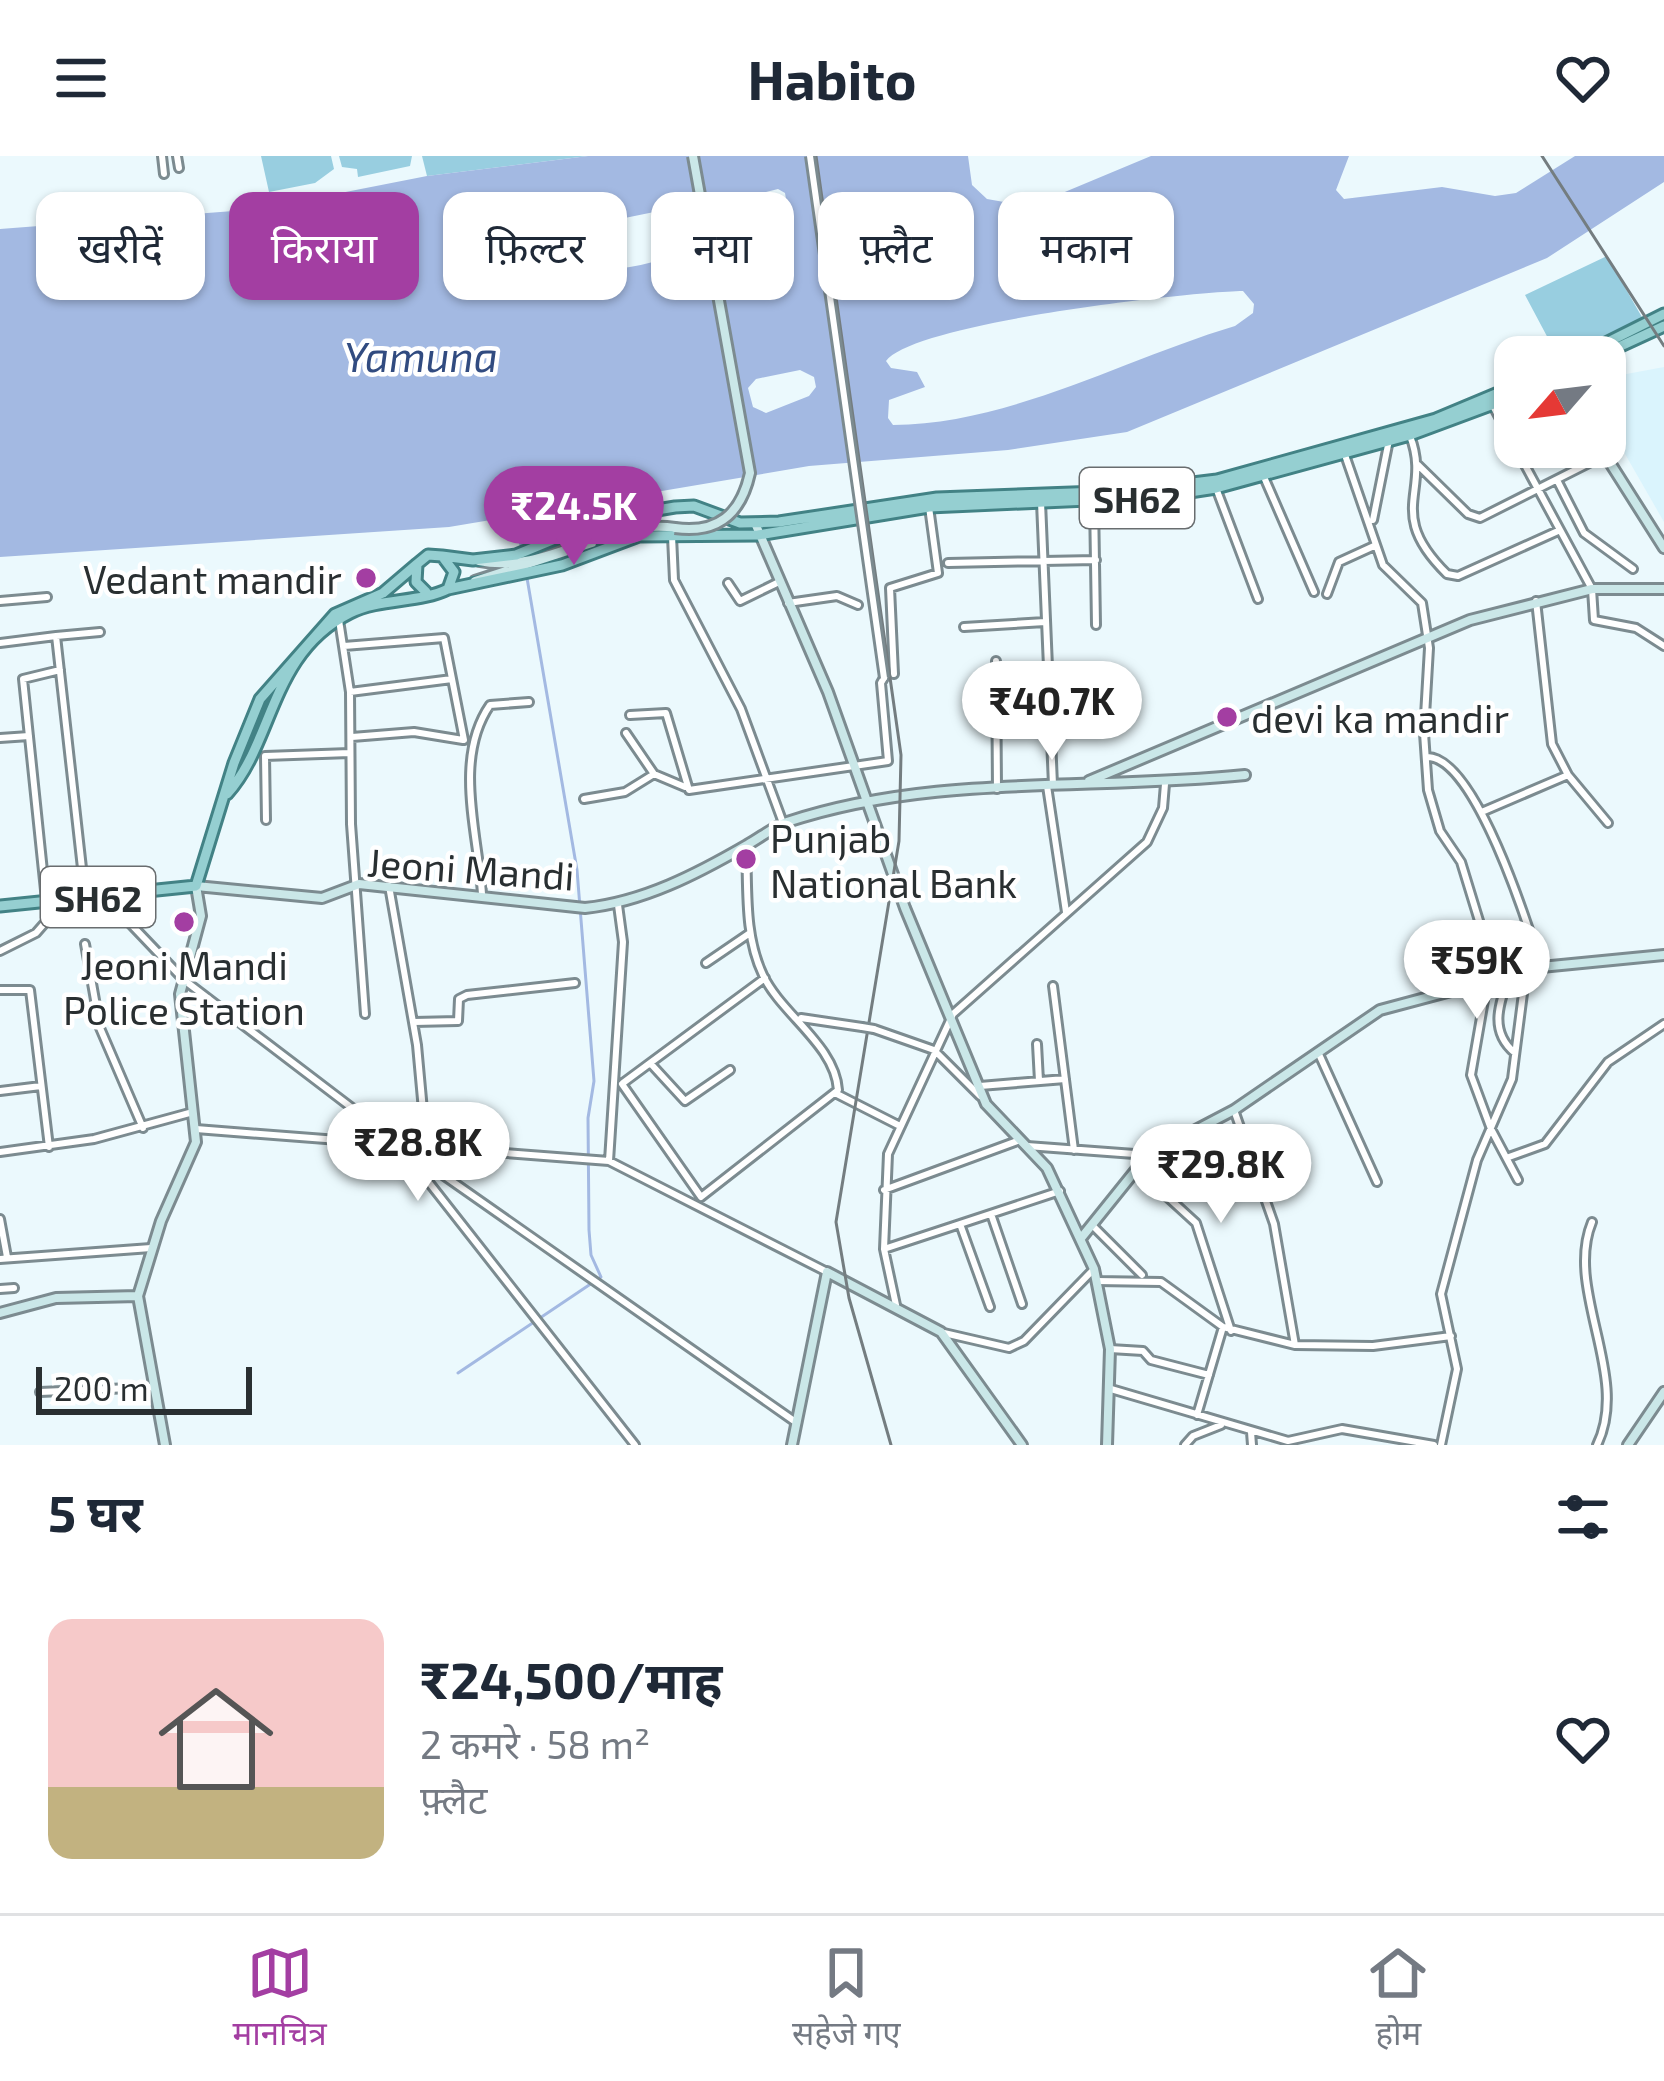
<!DOCTYPE html>
<html lang="hi">
<head>
<meta charset="utf-8">
<style>
	body { margin:0; font-family:"Exo 2","Noto Sans Devanagari",sans-serif; background:#f6f6f7; color:#1f2937; height:100vh; display:flex; flex-direction:column; font-size:45px; white-space:nowrap }
	* { box-sizing:border-box; margin:0 }
	p { font-size:39px; color:#747a83 }
	.icon { flex:none; width:66px; height:66px; fill:none; stroke:currentColor; stroke-width:2; stroke-linecap:round; stroke-linejoin:round }
	.map { position:relative; height:1289px; overflow:hidden }
	.sheet { display:flex; flex-direction:column; background:#fff; flex:1 }
	.sheet>* { flex:none }
	.banner { position:absolute; left:36px; top:36px; width:1593px; height:108px; display:flex; gap:24px }
	.needle { width:78px; rotate:242deg }
	.tools { position:absolute; left:1494px; top:180px; display:grid; gap:24px }
	.tools a { display:grid; place-items:center; width:132px; height:132px; border-radius:24px; background:#fff; box-shadow:0 3px 9px #0004; font-size:60px }
	.scale { position:absolute; left:36px; bottom:30px; width:216px; box-sizing:border-box; padding-left:12px; border:6px solid #292f31; border-top:0; font-size:33px; line-height:42px; white-space:nowrap; color:#292f31; -webkit-text-stroke:9px #fff; paint-order:stroke }
	.price { position:absolute; translate:-50% -102px; padding:0 27px; border-radius:42px; background:#fff; color:#222; font-size:39px; line-height:78px; filter:drop-shadow(0 3px 6px #0008) }
	.price::after { content:''; position:absolute; left:50%; top:72px; width:36px; height:27px; margin-left:-18px; background:inherit; clip-path:polygon(0 0,100% 0,50% 100%) }
	.price.on { background:#a33ea2; color:#fff }
	ul { padding:0; list-style:none }
	li { display:flex; align-items:center; gap:36px; height:300px; padding:0 48px }
	li+li { border-top:3px solid #e0e1e3 }
	li span { display:grid; place-items:center; flex:none; width:336px; height:240px; border-radius:24px; color:#555 }
	li>.icon { margin-inline-start:auto }
	span .icon { width:144px; height:144px; fill:#fffc; stroke-width:1 }
	li b { font-size:51px }
	h2 { display:flex; justify-content:space-between; align-items:center; height:144px; padding:0 48px; font-size:51px }
	.pill { padding:0 42px; border-radius:24px; background:#fff; box-shadow:0 3px 9px #0004; font-size:42px; line-height:108px }
	.pill.on { background:#a33ea2; color:#fff }
	header { display:flex; justify-content:space-between; align-items:center; height:156px; padding:0 48px; background:#fff; font-size:54px; font-weight:700 }
	.menu { display:flex; justify-content:space-around; align-items:center; height:168px; border-top:3px solid #e0e1e3; background:#fff; font-size:33px; color:#747a83 }
	.menu a { display:grid; justify-items:center; gap:6px }
	.menu .on { color:#a33ea2 }
	.map>svg:first-child { display:block }
	.built { fill:#daf4fd }
	.green { fill:#98cee0 }
	.water { fill:#a3b9e2; fill-rule:evenodd }
	.lines { fill:none; stroke-linecap:round; stroke-linejoin:round }
	.stream { stroke:#a3b9e2; stroke-width:3 }
	.street-casing { stroke:#7c8b90; stroke-width:12 }
	.secondary-casing { stroke:#7c8b90; stroke-width:14 }
	.primary-casing { stroke:#428285; stroke-width:15 }
	.street { stroke:#fff; stroke-width:6 }
	.secondary { stroke:#cae7e8; stroke-width:8 }
	.primary { stroke:#95cfd1; stroke-width:9 }
	.rail { stroke:#747d80; stroke-width:3 }
	.street-bridge-casing { stroke:#7c8b90; stroke-width:12; stroke-linecap:butt }
	.secondary-bridge-casing { stroke:#7c8b90; stroke-width:14; stroke-linecap:butt }
	.street-bridge { stroke:#fff; stroke-width:6 }
	.secondary-bridge { stroke:#cae7e8; stroke-width:8 }
	.poi-dot { fill:#a33ea2; stroke:#fff; stroke-width:4.5 }
	.labels { text-anchor:middle; dominant-baseline:central; stroke-width:9; stroke-linejoin:round; paint-order:stroke }
	.shield { fill:#fff; stroke:#696d6f; stroke-width:3 }
	.shield-label { font-size:36px; font-weight:bold; fill:#292f31 }
	.poi-label { font-size:39px; fill:#292f31; stroke:#fff; text-anchor:start }
	.street-label { font-size:39px; fill:#292f31; stroke:#fff }
	.water-label { font-size:42px; font-style:italic; fill:#314b80; stroke:#fff }
</style>
</head>
<body>
<header><svg class="icon" aria-label="menu" viewBox="0 0 24 24"><path d="M4 6h16M4 12h16M4 18h16"/></svg>Habito<svg class="icon" aria-label="heart" viewBox="0 0 24 24"><path d="M12 20l-8-8c-3-5 5-10 8-4 3-6 11-1 8 4z"/></svg></header>
<div class="map">
<svg width="1664" height="1289" viewBox="0 0 1664 1289">
	<rect width="100%" height="100%" fill="#ebf9fd"/>
	<path class="built" d="M1664,211V366L1605,263V222Z"/>
	<path class="green" d="M261,0H331L334,13L315,27L269,36Z
		M339,0H412L410,10L358,21L357,13L342,11Z
		M422,0H588L427,20Z
		M1607,100L1643,163L1558,201L1525,139Z"/>
	<path class="water" d="M588,0H968L972,29L987,43L1004,46L1060,38L1151,0H1349L1336,34L1344,43L1442,31L1495,40L1516,37L1575,0H1664V26L1547,102L1127,276L1008,294L809,310L449,371L0,401V73L259,53L427,20ZM778,33L785,37L788,55L737,79L718,77L713,67L718,48ZM659,55L672,60L686,85L674,100C645,109 592,123 567,104L571,73ZM1243,135L1254,148L1253,157L1235,170C1124,203 1011,268 893,269L888,262L889,244L925,231L917,216L891,212L886,205C913,167 1186,136 1243,135ZM800,214L814,221L816,231L809,240L766,257L753,251L748,232L756,223Z"/>
	<g class="lines">
		<path class="stream" d="M515,357L522,395
			M458,1217L601,1121L591,1099L589,1074L588,962L594,925L577,714L527,422"/>
		<defs>
			<path id="street" d="M162,0L164,18
				M177,0L179,12
				M1493,250L1592,433L1594,464L1636,472L1664,490
				M1410,280C1432,336 1384,356 1447,418L1458,420L1558,375
				M1345,299L1383,409L1422,447L1429,492L1424,577L1428,634L1440,675L1461,706L1491,804L1471,919L1491,973L1518,1024
				M1418,309L1468,358L1480,362L1605,299
				M1264,321L1314,436
				M1557,324L1584,377L1633,413
				M1216,332L1258,443
				M1094,345L1096,469
				M1041,346L1053,629
				M1373,364L1389,284
				M672,380L674,424L741,553L783,667
				M948,407L1096,404
				M728,427L740,445L779,426
				M1327,438L1339,406L1374,390
				M0,445L47,441
				M1536,445L1552,588L1568,619L1608,667
				M788,447L837,440L858,449
				M339,464L350,536L351,668L365,858
				M964,471L1045,466
				M0,487L56,480
				M344,490L444,482L464,584
				M996,505L997,633
				M894,518L890,432L938,417L929,351
				M350,536L452,523
				M630,559L666,557L689,634L888,605L881,527L885,520
				M626,577L654,618L685,631
				M352,581L414,576L463,584
				M0,582L29,580
				M1427,601C1475,600 1528,769 1541,811
				M1047,630L1066,756
				M584,643L625,636L654,618
				M1484,655L1568,619
				M266,664L265,600L350,597
				M389,730L417,889L426,987
				M482,738C478,677 453,603 490,549L529,546
				M85,739L56,480L100,476
				M105,741L184,824L398,987L635,1289
				M46,744L23,523L60,514
				M85,788L100,872L143,972
				M0,795L36,777L64,745
				M706,807L750,777
				M1509,819C1500,846 1488,875 1515,897
				M1053,830L1074,994
				M0,834H30L49,991
				M801,862L862,871
				M414,866L458,865L459,843L467,839L575,827
				M874,873L934,894L980,940
				M1037,888L1039,925
				M1318,896L1377,1026
				M651,908L685,945L730,914
				M623,927L765,822
				M622,928L701,1041L838,934C835,889 781,858 763,819C744,779 748,734 746,690
				M980,930L1065,923
				M0,935L41,930
				M835,937L898,969
				M1234,954L1274,1068L1295,1189
				M196,973L609,1005L827,1116
				M1199,973L1219,1025
				M1027,990L1148,999
				M406,993L797,1267
				M1156,995L1169,1040
				M0,996L94,983L193,956
				M1509,1001L1545,988L1608,906L1664,868
				M609,1005L623,786L618,749
				M1137,1013L1196,1067L1231,1175
				M884,1034L1020,984
				M991,1058L1022,1148
				M0,1063L7,1101
				M1592,1066C1564,1134 1631,1220 1597,1289
				M960,1068L990,1151
				M1092,1069L1142,1119
				M884,1093L1060,1035
				M0,1103L151,1092
				M1096,1125L1161,1126L1223,1171L1295,1189L1373,1190L1451,1180
				M0,1133L14,1132
				M896,1149L884,1093L888,998L953,858L1147,686L1163,652L1165,628
				M944,1177L1009,1192L1024,1185L1094,1113
				M1110,1193L1143,1195L1151,1204L1209,1219
				M1111,1233L1288,1285L1342,1273L1434,1289
				M40,1236L153,1231
				M1197,1259L1223,1171
				M1251,1276L1252,1289
				M1185,1289L1193,1280L1221,1269
				M1441,1289L1457,1213L1441,1138L1477,1004L1512,923L1526,814"/>
			<path id="secondary" d="M1600,291L1664,392
				M755,367L828,536L905,752L986,948L1047,1012L1094,1113L1110,1193L1107,1289
				M479,405C547,419 607,362 675,372
				M475,425L592,387
				M1089,625L1470,464L1592,433H1664
				M1082,1081L1148,999L1234,954L1380,854L1541,811L1664,799
				M0,1157L56,1142L138,1140
				M165,1289L138,1140L161,1065L196,986L180,838L201,760L196,730L322,742L359,728L585,752C643,746 697,718 747,689C760,682 773,671 787,666C934,617 1094,635 1245,619
				M792,1289L827,1116L941,1176L1022,1289
				M1628,1289L1664,1236"/>
			<path id="primary" d="M1578,201L1664,158
				M1597,201L1664,170
				M442,400L473,404L516,399L603,363L675,351L694,350L740,367L779,366L937,342L1127,335L1217,324L1436,263L1515,230
				M448,433L562,409L639,380L758,379L929,351L1157,341L1216,332L1410,279L1515,240
				M227,638C274,586 270,497 350,457C380,442 420,447 448,433L454,416L442,400L428,399L417,408L416,426L426,436
				M0,750L196,730L234,607L260,543L335,458L383,437L417,408"/>
		</defs>
		<use href="#street" class="street-casing"/>
		<use href="#secondary" class="secondary-casing"/>
		<use href="#primary" class="primary-casing"/>
		<use href="#street" class="street"/>
		<use href="#secondary" class="secondary"/>
		<use href="#primary" class="primary"/>
		<path class="rail" d="M816,0L901,599L899,685L836,1066L849,1142L891,1289
			M1542,0L1664,190"/>
		<defs>
			<path id="street-bridge" d="M810,0L884,522
				M862,871L874,873"/>
			<path id="secondary-bridge" d="M675,372C718,378 741,358 750,317L693,0"/>
		</defs>
		<use href="#street-bridge" class="street-bridge-casing"/>
		<use href="#secondary-bridge" class="secondary-bridge-casing"/>
		<use href="#street-bridge" class="street-bridge"/>
		<use href="#secondary-bridge" class="secondary-bridge"/>
	</g>
	<g class="poi-dot">
		<circle cx="366" cy="422" r="12"/>
		<circle cx="1227" cy="561" r="12"/>
		<circle cx="746" cy="703" r="12"/>
		<circle cx="184" cy="766" r="12"/>
	</g>
	<g class="labels">
		<g class="shield">
			<rect x="1080" y="312" width="114" height="60" rx="9"/>
			<rect x="41" y="711" width="114" height="60" rx="9"/>
		</g>
		<g class="shield-label">
			<text x="1137" y="342">SH62</text>
			<text x="98" y="741">SH62</text>
		</g>
		<g class="poi-label">
			<text x="342" y="422" text-anchor="end">Vedant mandir</text>
			<text x="1251" y="561">devi ka mandir</text>
			<text x="770" y="681">Punjab<tspan x="770" dy="45">National Bank</tspan></text>
			<text x="184" y="808" text-anchor="middle">Jeoni Mandi<tspan x="184" dy="45">Police Station</tspan></text>
		</g>
		<g class="street-label">
			<text transform="translate(471 712) rotate(4)">Jeoni Mandi</text>
		</g>
		<g class="water-label">
			<text x="421" y="199">Yamuna</text>
		</g>
	</g>
</svg>
<div class="tools">
<a><svg class="needle" viewBox="-14 -14 28 28"><path d="M0-13l5 13h-10z" fill="#e53935"/><path d="M0 13l5-13h-10z" fill="#747a83"/></svg></a>
</div>
<div class="scale">200 m</div>
<b class="price on" style="left:574px;top:412px">₹24.5K</b>
<b class="price" style="left:1052px;top:607px">₹40.7K</b>
<b class="price" style="left:1477px;top:866px">₹59K</b>
<b class="price" style="left:418px;top:1048px">₹28.8K</b>
<b class="price" style="left:1221px;top:1070px">₹29.8K</b>
<div class="banner">
<a class="pill">खरीदें</a>
<a class="pill on">किराया</a>
<a class="pill">फ़िल्टर</a>
<a class="pill">नया</a>
<a class="pill">फ़्लैट</a>
<a class="pill">मकान</a>
</div>
</div>
<section class="sheet">
<h2>5 घर<svg class="icon" aria-label="filters" viewBox="0 0 24 24"><path d="M4 7h16M4 17h16"/><circle cx="9" cy="7" r="2"/><circle cx="15" cy="17" r="2"/></svg></h2>
<ul>
<li><span style="background:linear-gradient(#f6c9c9 70%,#c2b280 0)"><svg class="icon" aria-label="home" viewBox="0 0 24 24"><path d="M3 11l9-7 9 7M6 9v11h12V9"/></svg></span><div><b>₹24,500/माह</b><p>2 कमरे · 58 m²</p><p>फ़्लैट</p></div><svg class="icon" aria-label="heart" viewBox="0 0 24 24"><path d="M12 20l-8-8c-3-5 5-10 8-4 3-6 11-1 8 4z"/></svg></li>
</ul>
</section>
<nav class="menu">
<a class="on"><svg class="icon" aria-label="map" viewBox="0 0 24 24"><path d="M3 6l6-2 6 2 6-2v14l-6 2-6-2-6 2zM9 4v14M15 6v14"/></svg>मानचित्र</a>
<a><svg class="icon" aria-label="saved" viewBox="0 0 24 24"><path d="M7 4h10v16l-5-4-5 4z"/></svg>सहेजे गए</a>
<a><svg class="icon" aria-label="home" viewBox="0 0 24 24"><path d="M3 11l9-7 9 7M6 9v11h12V9"/></svg>होम</a>
</nav>
</body>
</html>
